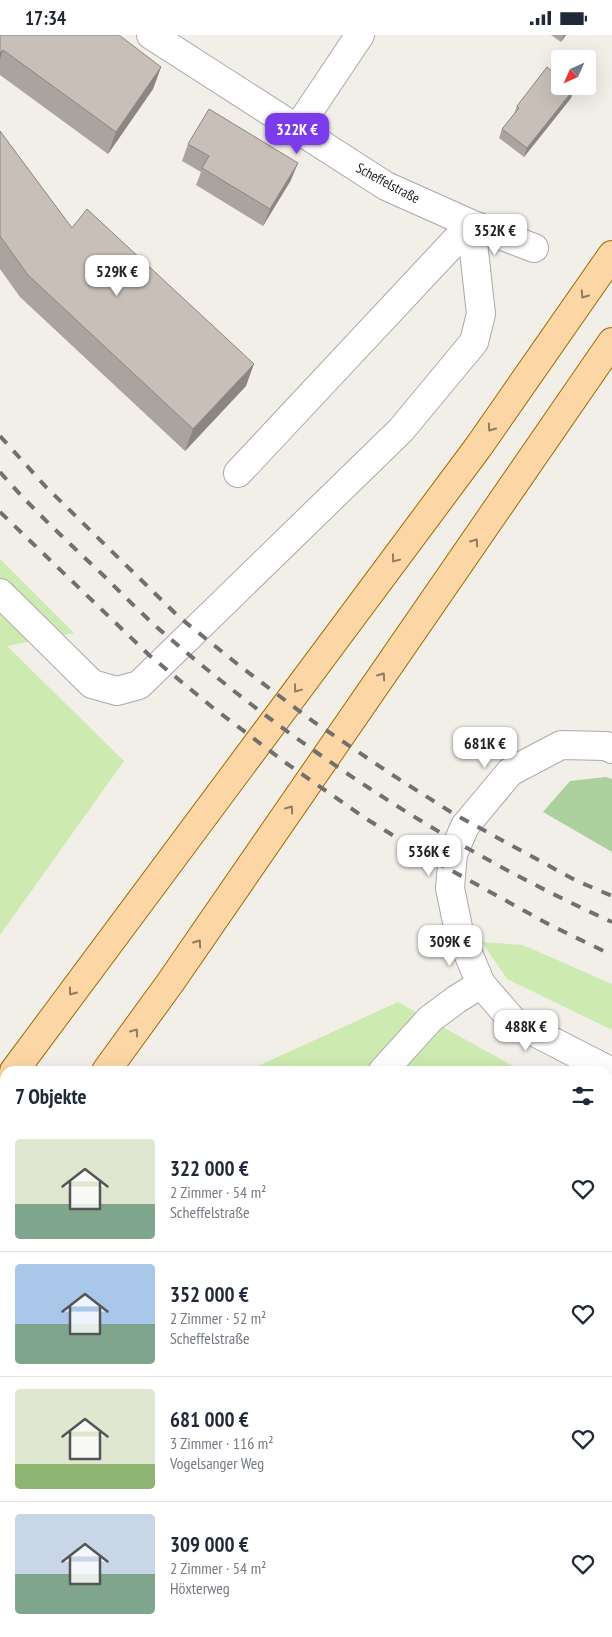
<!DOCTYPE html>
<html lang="de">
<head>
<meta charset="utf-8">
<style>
	body { margin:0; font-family:"PT Sans Narrow",sans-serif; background:#f2f2f3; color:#1f2937; height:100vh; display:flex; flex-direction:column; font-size:19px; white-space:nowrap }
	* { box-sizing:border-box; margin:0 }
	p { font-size:16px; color:#747a83 }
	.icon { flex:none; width:28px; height:28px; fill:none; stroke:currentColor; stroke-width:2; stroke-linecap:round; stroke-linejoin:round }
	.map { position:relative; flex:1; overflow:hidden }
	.side { position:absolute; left:0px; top:1031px; width:612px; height:571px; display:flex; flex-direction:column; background:#fff; border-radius:15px 15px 0 0; box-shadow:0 5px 20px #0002 }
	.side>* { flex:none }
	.needle { width:32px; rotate:225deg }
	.buttons { position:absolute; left:551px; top:15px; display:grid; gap:10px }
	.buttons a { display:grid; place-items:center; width:45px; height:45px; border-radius:5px; background:#fff; box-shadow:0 5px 20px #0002; font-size:25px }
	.price { position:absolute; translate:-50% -42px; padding:0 11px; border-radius:10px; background:#fff; color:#222; font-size:16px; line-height:32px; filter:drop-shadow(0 1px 2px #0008) }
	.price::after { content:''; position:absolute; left:50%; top:30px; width:15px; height:11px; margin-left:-8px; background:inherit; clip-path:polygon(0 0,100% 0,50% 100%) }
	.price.active { background:#7c3aed; color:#fff }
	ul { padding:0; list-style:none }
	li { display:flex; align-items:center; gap:15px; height:125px; padding:0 15px }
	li+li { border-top:1px solid #e0e1e3 }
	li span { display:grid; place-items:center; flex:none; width:140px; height:100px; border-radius:5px; color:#555 }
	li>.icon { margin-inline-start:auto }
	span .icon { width:60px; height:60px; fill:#fffc; stroke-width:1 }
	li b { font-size:21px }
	h2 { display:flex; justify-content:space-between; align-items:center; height:60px; padding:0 15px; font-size:21px }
	.status { display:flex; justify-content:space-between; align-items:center; height:35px; padding:0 25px; background:#fff; direction:ltr }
	.status svg { height:14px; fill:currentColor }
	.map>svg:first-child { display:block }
	.grass { fill:#cdebb0 }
	.forest { fill:#add19e }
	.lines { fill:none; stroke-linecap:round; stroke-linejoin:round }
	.minor-casing { stroke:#a9a9a9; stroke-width:30 }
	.major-casing { stroke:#a06b00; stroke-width:30 }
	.minor { stroke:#fff; stroke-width:28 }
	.major { stroke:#fcd6a4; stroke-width:28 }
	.rail { stroke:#707070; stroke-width:4; stroke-dasharray:10 10; stroke-linecap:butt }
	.wall { fill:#aba49e }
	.shaded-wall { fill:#8b8681 }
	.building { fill:#c7bfb8; stroke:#8b8681 }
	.oneway { stroke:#8f7c63 }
	.labels { text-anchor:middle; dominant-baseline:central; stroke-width:4; stroke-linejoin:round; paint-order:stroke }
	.street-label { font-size:14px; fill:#222; stroke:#fff }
</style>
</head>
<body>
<div class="status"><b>17:34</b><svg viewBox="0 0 49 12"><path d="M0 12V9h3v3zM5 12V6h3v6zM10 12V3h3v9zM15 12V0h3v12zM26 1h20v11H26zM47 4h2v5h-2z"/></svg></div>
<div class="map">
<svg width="612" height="1602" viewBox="0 0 612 1602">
	<rect width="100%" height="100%" fill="#f2efe9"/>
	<path class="grass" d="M0,524L74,598L7,611L124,726L0,900Z
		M482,907L523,910L612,949V995L507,944Z
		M398,967L522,1036H247Z
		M608,1082L612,1084V1331H608Z"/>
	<path class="forest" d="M606,742L612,744V817L543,777L570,746Z"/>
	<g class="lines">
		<defs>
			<path id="minor" d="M151,0L386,151L471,189L534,213
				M297,94L360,0
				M238,438L471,189
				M0,558L92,649L117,656L139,650L401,395L474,307L481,279L471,189
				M612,714L606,711L561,710L510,737L465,791L453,819L450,853L459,897L481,949L513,986L612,1037
				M383,1036L430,984L457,964L481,949
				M215,1602V1598"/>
			<path id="major" d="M14,1036L479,411L612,220
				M106,1036L170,948L612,307
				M0,1055L5,1048
				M0,1183L5,1176"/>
		</defs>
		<use href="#minor" class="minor-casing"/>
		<use href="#major" class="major-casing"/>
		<use href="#minor" class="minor"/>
		<use href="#major" class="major"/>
		<path class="rail" d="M0,401L46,452L179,582L241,632L314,687L391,739L454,779L575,845L612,861
			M0,437C32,474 68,507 103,540C124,561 145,582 167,601C301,716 451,814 612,887
			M0,477L149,620L212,672L286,728L365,783L436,827L550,890L612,920"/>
	</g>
	<path class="wall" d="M0,0L161,32L153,54L108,119L0,40Z
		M551,0H566L561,7Z
		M574,54L571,63L524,122L499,103L502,94L514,79L517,71Z
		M0,96L72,193L246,351L185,416L20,262L0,234Z
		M188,109L291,145L263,191L196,150L201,137L182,126Z
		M78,1598H140L137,1602H84Z
		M279,1598H608L612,1602H278Z"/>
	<path class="shaded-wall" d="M564,0H566L561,7Z
		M3,15L0,24V18Z
		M161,32L153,54L108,119L116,97Z
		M574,54L571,63L524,122L527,113Z
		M298,128L291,145L263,191L270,174Z
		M254,329L246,351L185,416L193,394Z
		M134,1598H140L137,1602H130Z"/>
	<path class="building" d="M0,0H119L161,32L116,97L3,15L0,18Z
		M547,32L560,43V51H571L574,54L527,113L502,94L519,73L517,71Z
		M209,74L298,128L270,174L202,133L209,121L188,109Z
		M0,96L72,193L87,174L254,329L193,394L28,240L0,201Z
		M608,1518H612V1602H281L282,1598H608Z
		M93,1598H134L130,1602H90Z"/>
	<defs><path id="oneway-chevron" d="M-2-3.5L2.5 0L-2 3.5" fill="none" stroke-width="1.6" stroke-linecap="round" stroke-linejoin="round" transform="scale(1.25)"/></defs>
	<g class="oneway">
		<use href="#oneway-chevron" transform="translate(584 260) rotate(125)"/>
		<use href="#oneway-chevron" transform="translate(491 393) rotate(125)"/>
		<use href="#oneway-chevron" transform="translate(475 507) rotate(-55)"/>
		<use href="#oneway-chevron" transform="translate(395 524) rotate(127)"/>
		<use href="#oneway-chevron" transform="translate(382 641) rotate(-55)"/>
		<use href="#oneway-chevron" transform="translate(297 654) rotate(127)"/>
		<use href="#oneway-chevron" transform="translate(290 774) rotate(-55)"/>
		<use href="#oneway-chevron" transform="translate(198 908) rotate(-55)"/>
		<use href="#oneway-chevron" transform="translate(72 957) rotate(126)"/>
		<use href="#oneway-chevron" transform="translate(135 997) rotate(-54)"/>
	</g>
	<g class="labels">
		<g class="street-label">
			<text transform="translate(388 148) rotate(28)">Scheffelstraße</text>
		</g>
	</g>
</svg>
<div class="buttons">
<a><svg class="needle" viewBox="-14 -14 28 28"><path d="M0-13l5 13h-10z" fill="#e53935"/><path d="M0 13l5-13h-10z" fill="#747a83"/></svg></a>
</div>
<b class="price active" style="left:297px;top:120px">322K €</b>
<b class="price" style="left:495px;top:221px">352K €</b>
<b class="price" style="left:117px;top:262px">529K €</b>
<b class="price" style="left:485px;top:734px">681K €</b>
<b class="price" style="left:429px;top:842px">536K €</b>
<b class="price" style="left:450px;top:932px">309K €</b>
<b class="price" style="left:526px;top:1017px">488K €</b>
<section class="side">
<h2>7 Objekte<svg class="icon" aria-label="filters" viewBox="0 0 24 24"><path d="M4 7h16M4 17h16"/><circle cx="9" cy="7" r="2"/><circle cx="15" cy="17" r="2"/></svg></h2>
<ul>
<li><span style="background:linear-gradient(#dfe7d0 65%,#7fa58c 0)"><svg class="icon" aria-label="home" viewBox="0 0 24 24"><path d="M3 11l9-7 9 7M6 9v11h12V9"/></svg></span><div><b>322 000 €</b><p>2 Zimmer · 54 m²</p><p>Scheffelstraße</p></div><svg class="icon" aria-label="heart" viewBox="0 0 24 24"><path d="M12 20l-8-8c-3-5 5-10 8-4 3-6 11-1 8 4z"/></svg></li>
<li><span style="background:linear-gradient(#a9c7e8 60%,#7fa58c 0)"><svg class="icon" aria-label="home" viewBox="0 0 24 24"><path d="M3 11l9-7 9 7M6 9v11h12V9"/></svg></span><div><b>352 000 €</b><p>2 Zimmer · 52 m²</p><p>Scheffelstraße</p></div><svg class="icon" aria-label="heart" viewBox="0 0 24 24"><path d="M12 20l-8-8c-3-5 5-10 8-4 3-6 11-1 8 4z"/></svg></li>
<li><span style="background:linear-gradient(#dfe7d0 75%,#8fb573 0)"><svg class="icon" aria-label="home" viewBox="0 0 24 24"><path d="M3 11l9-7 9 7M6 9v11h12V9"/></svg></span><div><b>681 000 €</b><p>3 Zimmer · 116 m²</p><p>Vogelsanger Weg</p></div><svg class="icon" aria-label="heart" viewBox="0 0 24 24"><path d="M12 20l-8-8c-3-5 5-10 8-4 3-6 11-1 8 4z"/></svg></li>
<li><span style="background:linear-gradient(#c9d6e8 60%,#7fa58c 0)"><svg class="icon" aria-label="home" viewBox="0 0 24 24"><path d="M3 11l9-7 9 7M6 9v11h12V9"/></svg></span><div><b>309 000 €</b><p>2 Zimmer · 54 m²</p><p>Höxterweg</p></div><svg class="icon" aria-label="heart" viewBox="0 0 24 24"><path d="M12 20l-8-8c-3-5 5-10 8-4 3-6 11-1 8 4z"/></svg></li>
</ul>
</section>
</div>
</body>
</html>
